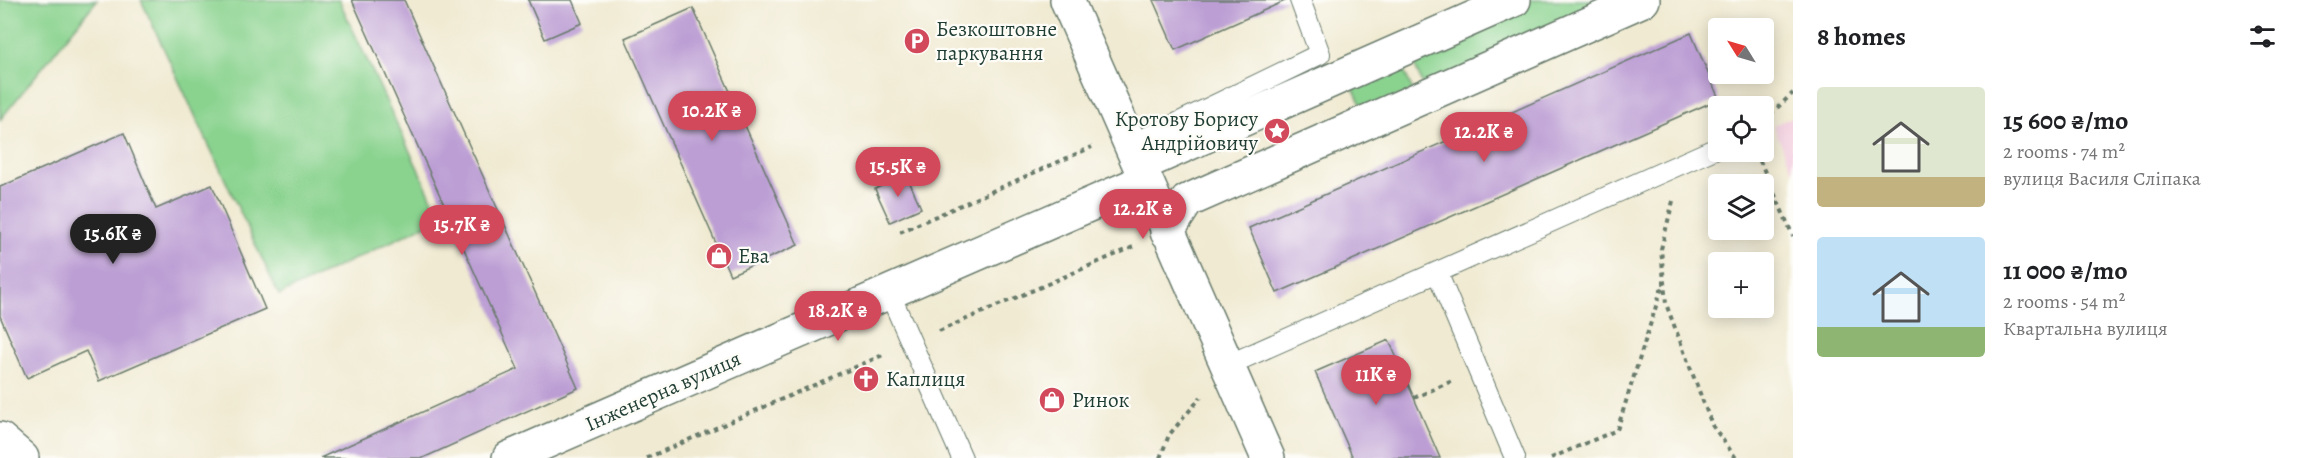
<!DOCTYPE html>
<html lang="en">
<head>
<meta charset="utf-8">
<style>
	body { margin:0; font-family:Alegreya,serif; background:#f6f6f6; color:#202124; height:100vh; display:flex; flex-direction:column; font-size:22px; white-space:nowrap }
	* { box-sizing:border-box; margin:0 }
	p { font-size:20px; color:#757577 }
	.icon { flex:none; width:33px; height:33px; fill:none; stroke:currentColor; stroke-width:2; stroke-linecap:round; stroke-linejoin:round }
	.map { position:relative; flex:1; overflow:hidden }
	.sheet { display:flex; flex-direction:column; background:#fff; width:510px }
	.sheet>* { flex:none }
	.needle { width:39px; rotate:307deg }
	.controls { position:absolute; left:1708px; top:18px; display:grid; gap:12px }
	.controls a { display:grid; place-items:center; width:66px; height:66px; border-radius:6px; background:#fff; box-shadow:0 3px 15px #0003; font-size:30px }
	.price { position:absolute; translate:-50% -51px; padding:0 14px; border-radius:21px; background:#d1495b; color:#fff; font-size:20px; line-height:39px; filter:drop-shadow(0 2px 3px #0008) }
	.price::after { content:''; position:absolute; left:50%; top:36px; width:18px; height:14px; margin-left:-9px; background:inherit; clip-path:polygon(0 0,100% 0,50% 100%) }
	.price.active { background:#222; color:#fff }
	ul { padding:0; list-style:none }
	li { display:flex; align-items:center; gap:18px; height:150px; padding:0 24px }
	li span { display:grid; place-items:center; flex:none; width:168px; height:120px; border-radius:6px; color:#555 }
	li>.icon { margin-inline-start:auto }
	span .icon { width:72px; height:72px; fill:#fffc; stroke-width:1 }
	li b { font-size:26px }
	h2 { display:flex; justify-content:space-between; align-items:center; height:72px; padding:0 24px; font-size:26px }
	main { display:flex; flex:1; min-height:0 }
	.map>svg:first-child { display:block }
	.built { fill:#f3cfe0 }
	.green { fill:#8ad38f; stroke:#548862; stroke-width:1.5 }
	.building { fill:#bc9ed4 }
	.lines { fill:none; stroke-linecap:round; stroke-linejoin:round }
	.lane-casing { stroke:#687a6b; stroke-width:22 }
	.street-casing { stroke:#687a6b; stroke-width:36 }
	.path { stroke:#687a6b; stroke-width:4; stroke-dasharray:4.5 4.5; stroke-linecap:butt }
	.lane { stroke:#fff; stroke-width:20 }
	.street { stroke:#fff; stroke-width:33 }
	.labels { text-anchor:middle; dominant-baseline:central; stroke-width:4.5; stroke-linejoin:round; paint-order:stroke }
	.poi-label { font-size:21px; fill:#1f3d34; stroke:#fdfcf7; text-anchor:start }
	.street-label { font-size:21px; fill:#1f3d34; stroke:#fdfcf7 }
</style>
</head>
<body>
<main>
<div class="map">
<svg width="1793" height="458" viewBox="0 0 1793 458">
	<rect width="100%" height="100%" fill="#fdfcf7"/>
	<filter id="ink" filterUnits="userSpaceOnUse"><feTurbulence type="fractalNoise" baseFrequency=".0167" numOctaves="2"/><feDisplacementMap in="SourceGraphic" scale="12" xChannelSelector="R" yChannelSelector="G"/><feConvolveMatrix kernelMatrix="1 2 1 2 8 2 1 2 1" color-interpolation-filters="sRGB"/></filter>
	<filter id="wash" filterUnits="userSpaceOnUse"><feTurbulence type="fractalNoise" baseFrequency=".008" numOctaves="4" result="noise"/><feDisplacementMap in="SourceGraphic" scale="24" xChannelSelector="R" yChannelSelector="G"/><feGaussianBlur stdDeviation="1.35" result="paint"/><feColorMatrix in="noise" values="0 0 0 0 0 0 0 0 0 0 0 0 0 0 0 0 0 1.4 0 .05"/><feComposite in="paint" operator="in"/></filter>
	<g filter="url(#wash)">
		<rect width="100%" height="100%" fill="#f0ead2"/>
		<path class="built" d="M1793,117V172L1773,125Z"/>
		<path class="green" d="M0,0H97L0,120Z
			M141,0H339L441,218L279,295Z
			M1529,0H1623L1424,87L1409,53Z
			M1398,57L1413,91L1365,113L1349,79Z"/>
		<g id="blocks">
			<path class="building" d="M352,0H404L578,388L423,458H320L518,369Z
				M528,0H572L582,23L545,39Z
				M1153,0H1287L1175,50Z
				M693,8L798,245L730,275L625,38Z
				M1691,33L1719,99L1277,293L1249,228Z
				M124,133L156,209L212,185L265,309L99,381L86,351L27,378L0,316V187Z
				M906,174L921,208L890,222L875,189Z
				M1389,340L1414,398L1440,458H1353L1315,372Z"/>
		</g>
	</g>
	<g filter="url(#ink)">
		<use href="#blocks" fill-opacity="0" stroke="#687a6b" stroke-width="1.5"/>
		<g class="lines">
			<defs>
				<path id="lane" d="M1131,143L1157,133L1320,54L1300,0
					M1437,272L1515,458
					M889,292L962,458
					M1228,365L1719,147"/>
				<path id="street" d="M1067,0L1268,458
					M1140,165L1514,0
					M1167,232L1187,201L1643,0
					M0,439L22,458
					M509,458L1146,180"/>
			</defs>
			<use href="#lane" class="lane-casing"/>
			<use href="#street" class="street-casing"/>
			<path class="path" d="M1764,120L1793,93
				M1756,152L1793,236
				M1673,201L1661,249L1666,304L1712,425L1736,458
				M900,232L1092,147
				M939,331L1133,247
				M1414,398L1452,381
				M647,458L883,355
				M1160,458L1169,435L1201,397
				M1551,458L1617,430L1663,284"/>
			<use href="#lane" class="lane"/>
			<use href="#street" class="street"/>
		</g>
	</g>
	<defs>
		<symbol id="parking-disc" viewBox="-11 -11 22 22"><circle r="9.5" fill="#d1495b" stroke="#fdfcf7"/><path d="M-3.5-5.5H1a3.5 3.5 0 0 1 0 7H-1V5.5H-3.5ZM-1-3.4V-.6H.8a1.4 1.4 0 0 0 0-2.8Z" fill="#fff"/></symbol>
		<symbol id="sight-disc" viewBox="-11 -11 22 22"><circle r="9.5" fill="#d1495b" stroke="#fdfcf7"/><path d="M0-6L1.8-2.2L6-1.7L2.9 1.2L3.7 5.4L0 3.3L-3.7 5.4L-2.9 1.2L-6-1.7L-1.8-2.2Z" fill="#fff"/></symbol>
		<symbol id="shop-disc" viewBox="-11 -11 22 22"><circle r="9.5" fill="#d1495b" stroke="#fdfcf7"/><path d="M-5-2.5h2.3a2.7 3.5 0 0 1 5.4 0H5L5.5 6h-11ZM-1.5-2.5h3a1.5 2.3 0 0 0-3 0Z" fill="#fff"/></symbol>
		<symbol id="church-disc" viewBox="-11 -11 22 22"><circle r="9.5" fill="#d1495b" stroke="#fdfcf7"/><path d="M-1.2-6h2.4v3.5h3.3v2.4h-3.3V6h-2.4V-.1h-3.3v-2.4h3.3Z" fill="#fff"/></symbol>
	</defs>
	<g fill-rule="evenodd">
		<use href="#parking-disc" x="902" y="26" width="30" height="30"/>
		<use href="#sight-disc" x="1262" y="116" width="30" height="30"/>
		<use href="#shop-disc" x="704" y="241" width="30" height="30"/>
		<use href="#church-disc" x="851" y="364" width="30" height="30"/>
		<use href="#shop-disc" x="1037" y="385" width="30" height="30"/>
	</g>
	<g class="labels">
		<g class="poi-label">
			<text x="936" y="29">Безкоштовне<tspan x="936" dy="24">паркування</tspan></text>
			<text x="1258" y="119" text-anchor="end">Кротову Борису<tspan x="1258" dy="24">Андрійовичу</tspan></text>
			<text x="738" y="256">Ева</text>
			<text x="886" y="379">Каплиця</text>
			<text x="1072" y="400">Ринок</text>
		</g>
		<g class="street-label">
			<text transform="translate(663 391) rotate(-24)">Інженерна вулиця</text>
		</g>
	</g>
</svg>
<div class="controls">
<a><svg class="needle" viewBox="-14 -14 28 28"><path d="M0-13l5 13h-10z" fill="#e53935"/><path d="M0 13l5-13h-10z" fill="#757577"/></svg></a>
<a><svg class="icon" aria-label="locate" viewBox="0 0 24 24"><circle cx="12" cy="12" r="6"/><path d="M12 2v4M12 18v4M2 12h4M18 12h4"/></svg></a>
<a><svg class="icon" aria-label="layers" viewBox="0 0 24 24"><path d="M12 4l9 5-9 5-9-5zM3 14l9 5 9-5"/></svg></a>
<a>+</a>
</div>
<b class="price" style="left:712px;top:142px">10.2K ₴</b>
<b class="price" style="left:1484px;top:163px">12.2K ₴</b>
<b class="price" style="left:898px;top:198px">15.5K ₴</b>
<b class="price" style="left:1143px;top:240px">12.2K ₴</b>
<b class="price" style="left:462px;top:256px">15.7K ₴</b>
<b class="price active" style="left:113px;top:265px">15.6K ₴</b>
<b class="price" style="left:838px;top:342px">18.2K ₴</b>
<b class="price" style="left:1376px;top:406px">11K ₴</b>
</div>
<section class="sheet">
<h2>8 homes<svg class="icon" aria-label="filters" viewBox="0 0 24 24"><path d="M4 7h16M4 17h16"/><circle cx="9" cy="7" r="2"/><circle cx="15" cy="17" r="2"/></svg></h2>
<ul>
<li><span style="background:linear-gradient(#dfe7d0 75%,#c2b280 0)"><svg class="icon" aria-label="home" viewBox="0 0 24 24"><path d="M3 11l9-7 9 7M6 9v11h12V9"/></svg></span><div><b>15 600 ₴/mo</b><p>2 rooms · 74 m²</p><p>вулиця Василя Сліпака</p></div></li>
<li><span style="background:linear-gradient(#bfe0f5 75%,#8fb573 0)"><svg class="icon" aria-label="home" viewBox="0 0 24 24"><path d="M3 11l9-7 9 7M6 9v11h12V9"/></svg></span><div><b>11 000 ₴/mo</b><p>2 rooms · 54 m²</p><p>Квартальна вулиця</p></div></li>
</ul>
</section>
</main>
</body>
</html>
